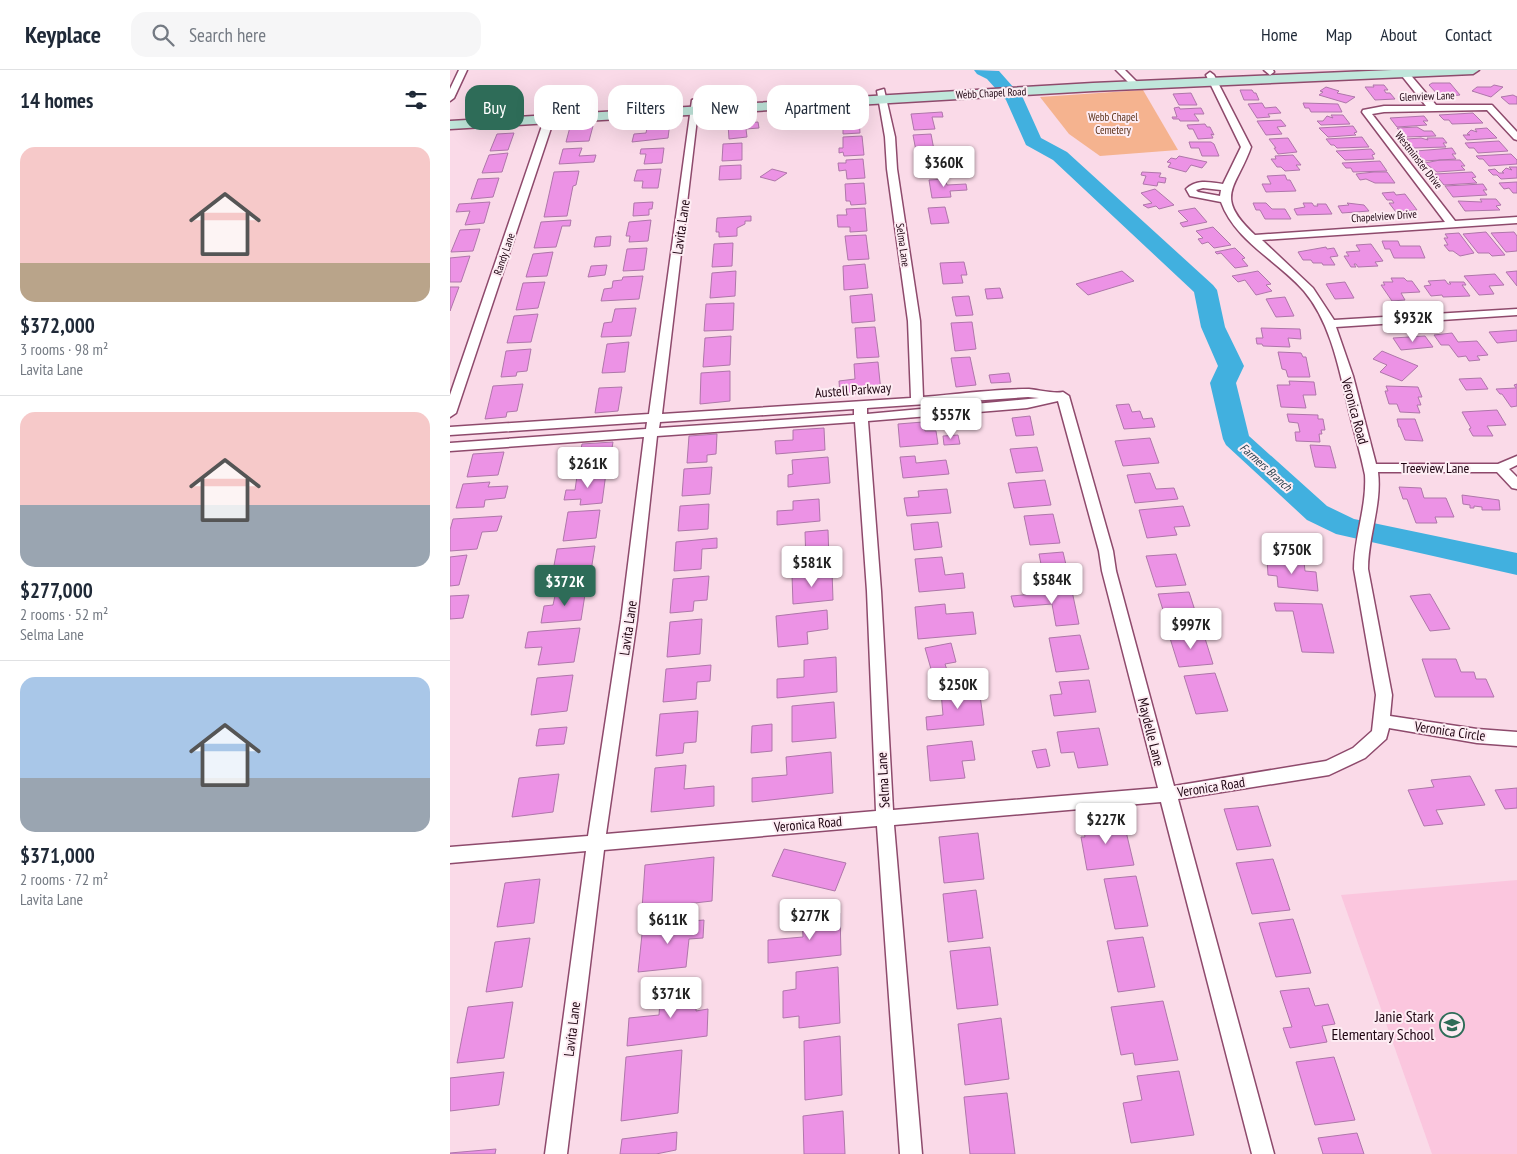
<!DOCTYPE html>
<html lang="en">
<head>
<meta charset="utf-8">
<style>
	body { margin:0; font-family:"PT Sans Narrow",sans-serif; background:#f6f6f7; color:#1f2937; height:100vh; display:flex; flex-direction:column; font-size:19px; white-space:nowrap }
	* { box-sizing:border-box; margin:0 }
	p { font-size:16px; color:#747a83 }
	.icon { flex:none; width:28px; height:28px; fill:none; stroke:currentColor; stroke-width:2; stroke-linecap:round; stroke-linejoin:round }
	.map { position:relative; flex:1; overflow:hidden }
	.drawer { display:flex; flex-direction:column; background:#fff; width:450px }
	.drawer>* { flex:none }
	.guide { position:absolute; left:15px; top:15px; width:475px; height:45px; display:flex; gap:10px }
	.price { position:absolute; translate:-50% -42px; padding:0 11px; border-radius:5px; background:#fff; color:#222; font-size:16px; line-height:32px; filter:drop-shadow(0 1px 2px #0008) }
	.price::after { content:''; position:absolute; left:50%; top:30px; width:15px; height:11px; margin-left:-8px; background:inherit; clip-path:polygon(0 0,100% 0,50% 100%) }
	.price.on { background:#2e6c58; color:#fff }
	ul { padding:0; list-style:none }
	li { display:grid; align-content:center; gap:10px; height:265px; padding:0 20px }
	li+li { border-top:1px solid #e0e1e3 }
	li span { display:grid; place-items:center; height:155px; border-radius:15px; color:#555 }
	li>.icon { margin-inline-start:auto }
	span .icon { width:90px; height:90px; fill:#fffc; stroke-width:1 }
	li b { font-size:21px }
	h2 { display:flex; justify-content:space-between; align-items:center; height:60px; padding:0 20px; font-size:21px }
	.tag { padding:0 18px; border-radius:15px; background:#fff; box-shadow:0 5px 20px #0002; font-size:18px; line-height:45px }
	.tag.on { background:#2e6c58; color:#fff }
	header { display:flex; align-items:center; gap:30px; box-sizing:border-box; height:70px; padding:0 25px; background:#fff; border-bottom:1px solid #e0e1e3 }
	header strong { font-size:24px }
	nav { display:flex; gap:28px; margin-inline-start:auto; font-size:18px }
	.search { width:350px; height:45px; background:#f6f6f7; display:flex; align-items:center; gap:12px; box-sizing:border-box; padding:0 18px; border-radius:15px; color:#747a83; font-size:19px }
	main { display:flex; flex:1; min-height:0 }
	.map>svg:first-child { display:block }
	.built { fill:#fbc6de }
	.green { fill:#f5b38f }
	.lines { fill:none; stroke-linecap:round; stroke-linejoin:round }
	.river { fill:#41b0df; fill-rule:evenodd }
	.building { fill:#ec92e5; stroke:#af76aa }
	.minor-casing { stroke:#8e4a6c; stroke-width:3 }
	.secondary-casing { stroke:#8e4a6c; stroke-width:3 }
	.minor { fill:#fff; fill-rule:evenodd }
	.secondary { fill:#c0e6db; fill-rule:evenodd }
	.labels { text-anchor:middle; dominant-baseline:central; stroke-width:4; stroke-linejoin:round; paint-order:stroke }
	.far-street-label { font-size:11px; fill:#1f0512; stroke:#fdecf3 }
	.far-park-label { font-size:11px; fill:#5a3017; stroke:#fdecf3 }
	.far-water-label { font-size:12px; font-style:italic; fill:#243c47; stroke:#fdecf3 }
	.street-label { font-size:14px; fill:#1f0512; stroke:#fdecf3 }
	.near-poi-label { font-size:16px; fill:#1f0512; stroke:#fdecf3; text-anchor:end }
</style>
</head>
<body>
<header>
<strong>Keyplace</strong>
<div class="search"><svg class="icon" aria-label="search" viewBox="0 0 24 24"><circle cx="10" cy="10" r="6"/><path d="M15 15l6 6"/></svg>Search here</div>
<nav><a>Home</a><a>Map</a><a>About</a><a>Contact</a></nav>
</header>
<main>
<section class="drawer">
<h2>14 homes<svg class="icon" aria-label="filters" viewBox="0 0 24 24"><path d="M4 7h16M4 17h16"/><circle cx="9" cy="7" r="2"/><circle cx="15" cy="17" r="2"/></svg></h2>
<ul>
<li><span style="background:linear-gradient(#f6c9c9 75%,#b9a48a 0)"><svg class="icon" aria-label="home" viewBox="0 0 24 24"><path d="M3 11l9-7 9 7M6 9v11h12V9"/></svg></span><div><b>$372,000</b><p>3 rooms · 98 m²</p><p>Lavita Lane</p></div></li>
<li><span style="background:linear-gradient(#f6c9c9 60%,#9aa5b1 0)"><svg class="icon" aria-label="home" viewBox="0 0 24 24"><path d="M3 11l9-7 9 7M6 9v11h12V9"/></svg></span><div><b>$277,000</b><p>2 rooms · 52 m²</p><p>Selma Lane</p></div></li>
<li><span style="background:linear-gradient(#a9c7e8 65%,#9aa5b1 0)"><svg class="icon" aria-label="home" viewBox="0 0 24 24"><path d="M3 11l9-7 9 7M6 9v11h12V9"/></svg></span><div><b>$371,000</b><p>2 rooms · 72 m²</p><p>Lavita Lane</p></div></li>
</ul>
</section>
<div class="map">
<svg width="1067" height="1084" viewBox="0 0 1067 1084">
	<rect width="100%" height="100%" fill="#fadae8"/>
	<path class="built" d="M1067,810V1084H982L891,825Z"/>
	<path class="green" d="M693,20L728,80L650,86L619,64L590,27Z"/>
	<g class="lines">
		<path class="river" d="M524,0L549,1L573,28L591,68L617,82L763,215L767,220L775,257L794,296L786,313L799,366L877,436L904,449L1067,483V505L886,464L857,450L776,375L773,369L760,313L768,296L751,257L744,222L603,90L576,75L556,30L537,9L527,4Z"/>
	</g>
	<path class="building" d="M982,13H1000L1010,25L990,27L979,15Z
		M923,15H934L938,20H934L936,23H940L945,29L925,30L915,17H924Z
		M1044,15L1053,17L1041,27L1022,21L1027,17H1041Z
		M876,17L889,21L887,23L905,27L896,33L869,25L873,22L870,21Z
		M790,20H802L804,23H806L809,30H794Z
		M741,23L747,35H729L723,24Z
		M1063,25L1067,27V34H1059L1051,27Z
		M812,33L815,38L826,37L831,43L818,44L820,47L807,48L798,34Z
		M853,33L888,34L892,42H861L859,38H855Z
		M729,37L730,39L751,38L754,44H744L749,51H730L729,49H723L722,47H727L724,38Z
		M492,42L493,47H482L485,59L464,60L461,44Z
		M1023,43L1033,53L1002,54L999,50H994L989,45Z
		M881,45H893L900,54L871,55L867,51H873L877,46L883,48Z
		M974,46L978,51H973L977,55L947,57L940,48Z
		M409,48L410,63L393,64V57H380V49Z
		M831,50L836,56L827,57L832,64L816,65L807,51Z
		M220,52L218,68L182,72L184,64L196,63L198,53Z
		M308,52L309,58L296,59L297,67L279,69L278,54Z
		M755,54L757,57H760L764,65L761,64L763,68L748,69L743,59H739L737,55Z
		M143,56L139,71L116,72L120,57Z
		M903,56L907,62L904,63L906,65L878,67L869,58Z
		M967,57L974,61H982L986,66L955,67L947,58Z
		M1037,58L1047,68L1017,70L1013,65H1020L1017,64L1021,60L1027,62L1025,59Z
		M64,63L58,80L40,81L47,64Z
		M481,64L484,80L466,81L463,65Z
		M412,66L414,85L394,86L393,82L389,83V78H393V67Z
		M912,67L919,77L887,78L884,75H881L876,69Z
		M838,68L847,82L828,84L824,78H826L819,69Z
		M971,68L978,70L977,68H993L997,73H993L996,77L963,78L957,69Z
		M1049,71L1058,81L1028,83L1024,78H1019L1015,73Z
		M739,72H761L764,74L769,86H752L749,78H741Z
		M292,73V90L272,91L273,74Z
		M132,78L129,86L146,85L144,92L109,94L113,79Z
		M214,78L212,93L194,94L196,84H190L191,79Z
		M1002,78L1006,84H1002L1006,89L974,91L966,81Z
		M921,79L925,84L922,85L924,89L895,90L886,81Z
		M58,83L52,102L32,103L39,85Z
		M1061,84L1067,90V94L1039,96L1033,89H1029L1026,86Z
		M843,85L851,95H846L850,100L835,101L831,97H827L821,89H826L825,86Z
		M729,86L757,92L752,98L741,95L736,102L718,97L721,93L717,92L721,88L726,89Z
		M413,89L415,108L397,109L396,100L389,101L388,93H396V90Z
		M990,90H1010L1015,96H1011L1015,100L987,102L975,93Z
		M930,91L937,101L903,102L901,98H896L892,93Z
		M484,92L487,105L470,106L468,93Z
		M291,95V109L269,110L270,96Z
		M1059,97H1067V108L1051,109L1047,105H1043L1038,100L1045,99L1049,103H1054L1052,102L1056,98L1062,100Z
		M211,99L208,118H192L193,111H184L187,100Z
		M322,99L337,103L325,111L310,107Z
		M129,101L126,115L123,116L117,146L94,147L104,102Z
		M692,102L711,103L709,107L716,108L715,113L708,112L707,116L693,114L696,106L691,105Z
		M924,102H937L945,113H925L916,109L910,110L906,104Z
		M1022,102L1026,107L1022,108L1027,113L994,115L985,104Z
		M835,105L837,110H840L846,121L816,122L812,114H821L817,106Z
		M49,108L43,127L21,129L28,109Z
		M495,109L497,115L516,114L517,120L500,121L501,127L482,128L479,110Z
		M1067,112V123H1063L1059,118L1054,119L1049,113Z
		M414,113L416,134L401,135L400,131H396L395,114Z
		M1033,114L1037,120H1033L1037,125L1003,127L995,116Z
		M705,119L724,135L709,139L706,136L698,138L693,135L702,133L691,123Z
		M944,122L946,125L955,124L967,140L946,142L939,133H944L942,130H937L932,123Z
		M1030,129H1046L1051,135L1046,136L1050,140L1015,141L1008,131L1032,132Z
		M40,132L34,153L15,155L20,141L6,142L9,134Z
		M203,132L202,139H199V145L183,146L184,133Z
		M803,133H816L822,139H835L841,149H815L810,140H806Z
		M853,133H862L864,136H868L867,134H876L882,144L847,145L844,139L855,137Z
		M897,133L914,135L919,141L892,143L888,136L899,135Z
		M495,137L499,153L481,154L478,138Z
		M415,138L417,161L400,162V157H388L387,145H397L396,139Z
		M745,138L757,152L733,157L730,153L738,151L728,141Z
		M301,146V151H295V154L287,158V166L269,167V162H266L267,148Z
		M121,150L120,156H112L106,177L84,178L91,152Z
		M201,150L198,171L179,172L180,166H176L179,152Z
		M763,157L781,175L764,178L758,172L752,174L748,169L753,168L746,161Z
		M30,159L23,181L1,182L10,160Z
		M1036,162L1055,185L1042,186L1039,183H1028L1013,164Z
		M1064,162L1067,166V181L1056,182L1041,163Z
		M1009,163L1024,183L1010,186L1003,181H999L994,175H998L994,168H998L995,164Z
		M416,165L419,189L398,190L395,166Z
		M161,166L160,176L144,177L146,167Z
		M932,171H948L950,176H970L975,188H944L940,179H935Z
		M283,173L282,196L262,197L264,174Z
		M921,174L933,191L925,192L928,196L908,197L906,194H904L906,197H901L894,186H899L896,182L910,181L906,175Z
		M876,177L877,179L884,178L888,186L880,187L885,195H873L872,193H863L861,190H853L848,182Z
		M197,178L194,200L173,201L177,179Z
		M785,178L795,188L792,189L798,196L785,198L771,183L767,184L765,182Z
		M103,182L97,206L76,207L83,184Z
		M20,186L11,212H0V188Z
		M514,192L517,205H511L513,213L493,214L490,193Z
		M415,194L418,218L394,220L393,196Z
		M157,195L155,205L138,207L141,196Z
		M286,201L285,226L260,228L262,203Z
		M672,201L684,211L638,225L626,214Z
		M808,201L821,214L816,215L822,221L806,225L795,210L788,212L782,206Z
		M1067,201V216L1056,202Z
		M1045,204L1054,215L1039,216L1044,224L1029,225L1014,206Z
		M193,206L189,229L151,231L154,219L162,218L163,211L172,210L173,207Z
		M941,208H954L957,211H962L970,222L951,223L955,230L942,231L931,215H935L933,212H943Z
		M995,210L998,214H1001L999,212H1014L1016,215H1012L1020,226L993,227L992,225L981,226L974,216L981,215L978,211Z
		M95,212L88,238L66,240L73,213Z
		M895,212L904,228L885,229L876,214Z
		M0,217H9L0,241Z
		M550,218L553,228L537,229L535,219Z
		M422,224L425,251L402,253L400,226Z
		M519,226L523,245L506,246L502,227Z
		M835,227L844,246L826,247L816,229Z
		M284,233L283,260L254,261L256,234Z
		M186,238L181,266L151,267L154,253L162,252L165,239Z
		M88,244L81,272L57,273L64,246Z
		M522,252L526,279L505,281L501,253Z
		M425,257L429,287L407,288L405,258Z
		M811,258L850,259L851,269L838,268L840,277L813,276L812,274H807L806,268H813Z
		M1067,260V271L1047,273L1039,262Z
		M1002,263L1008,272L1027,271L1038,285L1027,286L1030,290L1019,291L1016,286L1008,287L999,275H991L984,265Z
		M281,266L280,295L253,297L255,268Z
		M975,266L983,277L951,280L943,268Z
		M179,272L175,302L152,303L157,274Z
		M81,279L77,301L67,302L66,306L51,307L56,281Z
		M932,281L968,296L952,311L930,302L937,295L923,289Z
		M828,282L851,283L853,287H856L860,307H838L836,300L832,299Z
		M520,287L526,315L506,317L501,288Z
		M428,292L431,322L390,325L389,311L405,309L404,294Z
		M280,301V331L250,334L251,303Z
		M559,303L561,312L541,313L539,305Z
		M1031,308L1038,319L1016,320L1009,309Z
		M839,311L864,312L866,325H853L856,338L831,337L827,315H840Z
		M73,314L67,341L57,342L56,347L35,349L43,316Z
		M1067,314V336L1061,337L1052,324H1050L1046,319L1066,318L1064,315Z
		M936,316L968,317L972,327H968L971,335H967L970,343L950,342L947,334H939L935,321H938Z
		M172,317L168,341L145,343L149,318Z
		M679,334L682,342L690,341L693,349L702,348L705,357L674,359L666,335Z
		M1047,340L1056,355L1037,356L1043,366H1023L1019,359L1021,358L1012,342Z
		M837,344L868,345V349H873L875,360H871L872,364H869L870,372L846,371L845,362H850L848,353L839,352Z
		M580,346L584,365L566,366L562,348Z
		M947,349H965L973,371L955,370L950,357H949Z
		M473,352L475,361H486L488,374L450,377L448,354Z
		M374,358L375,380L326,384L325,371L343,370V360Z
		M267,364L266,384L257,385V392L237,393L239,366Z
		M508,365L510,374L494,375L493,366Z
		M700,368L709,393L673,396L665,371Z
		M163,372L159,396L127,399L132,374Z
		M860,375L880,376L886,398L865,397Z
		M587,377L593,401L566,403L560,379Z
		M54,382L48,405L17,407L23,384Z
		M465,386L466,393L496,390L499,404L453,408L450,387Z
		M378,387L380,413L338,417V405L343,404L342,390Z
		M262,397L260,424L232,426L234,399Z
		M156,403L152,433L130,435L131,429L114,430L116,420H125L127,406Z
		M700,403L706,419L724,418L728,429L685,433L677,405Z
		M595,410L601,435L564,438L558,413Z
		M40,412L38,417L58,416L55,428L35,430L34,437L6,438L13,414Z
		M949,417L971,418L974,428H996L1004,447H985L987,453H966L957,429H953Z
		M497,419L501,443L457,446L454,428L469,427L468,421Z
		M1012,425L1049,430L1050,440H1032V437L1024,436V438H1020V435L1013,434Z
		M369,429L370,451L327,455V441L343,440V431Z
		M259,434L258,459L228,461L230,436Z
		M733,436L740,456L724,457L727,465L697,468L689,440Z
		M150,440L146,468L113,471L118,442Z
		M603,444L610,473L580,475L574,446Z
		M52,446L47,461L32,462L27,479L0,481V460L3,449Z
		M488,452L492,477L464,480L461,454Z
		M378,460L379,491L356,493L355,462Z
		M267,468V478L252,479L251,499L224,501L226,472Z
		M145,476L140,507L114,509L116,500L103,501L107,479Z
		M613,482L620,512L595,514L589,484Z
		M726,484L736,515L706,517L696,486Z
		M17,485L9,515L0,516V487Z
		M492,487L495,505L513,503L515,518L469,522L465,489Z
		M817,489L854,492L855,501L866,502L868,521L828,517L827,506L818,505Z
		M382,501L383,530L343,534L342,505Z
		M259,506L257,530L244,531L243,541L220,543L223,509Z
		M136,518L131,550L91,553L94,536L103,535L106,521Z
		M622,521L629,554L606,556L602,534L564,537L561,526Z
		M739,522L749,553L718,556L708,524Z
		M980,524L1000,559L980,561L960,526Z
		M19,525L13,548L0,549V526Z
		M824,533L872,534L884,583L852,582L843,541H826Z
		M495,534L496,544L523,542L526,564L468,569L465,537Z
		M377,540L378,559L357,562L358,574L328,577L326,546Z
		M252,549L250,584L217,587L220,552Z
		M130,558L124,592L88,595L92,577L75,578L78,562Z
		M753,562L763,594L729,597L719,565Z
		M630,565L639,599L606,602L599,568Z
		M501,573L506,592L495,594L498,603L483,606L475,578Z
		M386,587L387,622L327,628V609L354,607V590Z
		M972,589H1006L1011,602H1024L1026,609H1036L1044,627H985Z
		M261,595L260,611L247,612L246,629L213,632L216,599Z
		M765,603L778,641L746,644L734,606Z
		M123,605L117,641L81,645L87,608Z
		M639,610L646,642L604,646L600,625L612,624L609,612Z
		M529,618L534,655L477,660L476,647L493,645L491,622Z
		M384,632L386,668L342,672V636Z
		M248,641L246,672L234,673L233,683L206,686L210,644Z
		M322,654V681L301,683L302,656Z
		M117,657L114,674L86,676L89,659Z
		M649,658L658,695L628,698L624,682L611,683L607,662Z
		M522,671L525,690L512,691L515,708L480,711L477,676Z
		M596,679L600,696L587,698L582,681Z
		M381,682L383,723L302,732V708L337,705L336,687Z
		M236,695L234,719L264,716V736L201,742L205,698Z
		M109,704L103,742L62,747L69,708Z
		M1020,706L1035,735L986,740L993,754L974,756L958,720L984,717L981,710Z
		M1067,718V738L1055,739L1045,720Z
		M808,736L821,776L787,780L774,739Z
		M673,749L684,795L637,800L631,767H635L633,754Z
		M528,763L534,809L494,813L489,767Z
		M334,779L396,793L385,821L322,806Z
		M264,787L262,831L192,839L195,795Z
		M823,789L840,840L802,844L786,793Z
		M686,806L698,856L665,859L654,809Z
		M90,809L84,853L47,857L55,813Z
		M526,820L533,868L498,872L493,824Z
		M390,843L391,885L318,893V870L353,867L352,847Z
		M843,849L861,903L826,907L809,853Z
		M254,850L253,868L239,869L236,897L188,902L193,855Z
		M693,867L705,917L668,922L657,871Z
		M80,868L72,917L36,922L45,872Z
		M540,877L548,935L507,939L500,881Z
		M388,897L390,953L349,958V946L333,948V921L346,919V902Z
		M247,915L246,941L258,939L257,966L177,976L179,948L209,945L211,919Z
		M859,918L865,936L878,934L885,954L872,956L877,972L840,978L833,958L842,957L830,921Z
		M713,931L728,990L685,995L683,983L671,985L661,937Z
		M63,932L54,988L7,993L18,937Z
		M551,948L559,1009L515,1015L508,954Z
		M390,966L392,1025L355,1030L354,971Z
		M232,980L228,1043L171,1051L176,987Z
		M884,987L905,1050L865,1055L846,992Z
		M729,1001L744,1065L681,1073L673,1033L692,1030L687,1006Z
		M54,1002L49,1035L0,1041V1008Z
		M557,1023L565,1084H520L514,1027Z
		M393,1041L395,1084H354L353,1046Z
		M227,1062L226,1080L206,1084H170L172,1069Z
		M907,1063L914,1084H873L868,1068Z
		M46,1079L45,1084H0V1083Z"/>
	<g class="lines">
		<defs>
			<path id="minor" d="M9,0H17L4,28L0,31V19Z
				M666,0H675L690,15L683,17Z
				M814,0H823L824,2L820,5Z
				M945,0H955L958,2L986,35H1042L1067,62V70L1064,69L1037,40L934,42L922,44L1005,151L1067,147V153L812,170L863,218L884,250L1067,239V245L886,257L903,306L926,394H1048L1067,386V395L1059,399L1067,407V419L1062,418L1047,402H928C932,435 918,466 918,499L942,625L940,646L1027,659L1067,662V676L1027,673L939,658L936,669L915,688L879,705L728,729L824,1084H802L711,732L444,755L472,1084H450L427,756L154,780L117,1084H95L136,781L0,793V777L138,766L171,550L194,367L0,381V373L196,359L197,352L0,365V357L199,344L242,30L245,29L249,32L212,344L461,328L458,251L437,99L435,67L427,21L434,19L445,67L447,99L470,251L473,327C508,324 544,319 579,319C590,320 603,324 613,322L619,326L663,481L666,501L724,716L876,691L903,678L922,661L926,625L904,499C904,467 917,437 915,405C911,385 905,365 900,345C890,304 882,254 854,221C828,191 785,171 771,132L740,126L736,119C746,109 760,112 773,114L791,77L756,5L760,2L764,5L801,77C786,119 763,126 805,165L995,152L912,42L913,40L934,36H976L952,6ZM753,118L771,120L770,126L748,122L746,120ZM578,327L589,328L417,344V338ZM608,331L649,481L652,501L708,718L443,740L431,521L418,351L577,338ZM404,339V345L209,358L210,352ZM405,352L417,521L426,741L156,764L187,550L207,366Z
				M123,36L127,39L126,41L103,52L6,343L0,347V325L94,50Z"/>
			<path id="secondary" d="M942,0H1029L1023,4L643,21L0,59V51L643,13Z"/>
		</defs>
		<use href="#minor" class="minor-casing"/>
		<use href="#secondary" class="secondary-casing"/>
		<use href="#minor" class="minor"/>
		<use href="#secondary" class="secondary"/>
	</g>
	<defs>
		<symbol id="school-ring" viewBox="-11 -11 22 22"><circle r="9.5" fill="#fdecf3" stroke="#2e6c58" stroke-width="1.5"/><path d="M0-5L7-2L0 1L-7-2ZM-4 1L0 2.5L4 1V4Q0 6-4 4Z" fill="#2e6c58"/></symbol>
	</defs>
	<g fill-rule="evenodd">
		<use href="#school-ring" x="988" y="941" width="28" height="28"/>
	</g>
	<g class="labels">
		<g class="far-street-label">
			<text transform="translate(541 23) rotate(-3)">Webb Chapel Road</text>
			<text transform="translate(977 26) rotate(-2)">Glenview Lane</text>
			<text transform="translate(969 90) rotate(52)">Westminster Drive</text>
			<text transform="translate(934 146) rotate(-4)">Chapelview Drive</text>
			<text transform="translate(453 175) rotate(82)">Selma Lane</text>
			<text transform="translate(54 184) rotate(-71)">Randy Lane</text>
		</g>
		<g class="far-park-label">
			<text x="663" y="47">Webb Chapel<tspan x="663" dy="13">Cemetery</tspan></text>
		</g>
		<g class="far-water-label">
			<text transform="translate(816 397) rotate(42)">Farmers Branch</text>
		</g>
		<g class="street-label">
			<text transform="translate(231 157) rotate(-82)">Lavita Lane</text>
			<text transform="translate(403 320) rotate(-4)">Austell Parkway</text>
			<text transform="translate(905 341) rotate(75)">Veronica Road</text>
			<text x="985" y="398">Treeview Lane</text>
			<text transform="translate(178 558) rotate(-82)">Lavita Lane</text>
			<text transform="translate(1000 661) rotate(8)">Veronica Circle</text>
			<text transform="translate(701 662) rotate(76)">Maydelle Lane</text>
			<text transform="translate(433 710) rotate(-93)">Selma Lane</text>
			<text transform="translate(761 717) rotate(-9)">Veronica Road</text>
			<text transform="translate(358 754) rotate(-5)">Veronica Road</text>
			<text transform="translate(122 959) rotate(-83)">Lavita Lane</text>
		</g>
		<g class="near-poi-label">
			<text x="984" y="946">Janie Stark<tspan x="984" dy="18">Elementary School</tspan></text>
		</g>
	</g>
</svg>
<b class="price" style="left:494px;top:118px">$360K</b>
<b class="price" style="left:963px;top:273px">$932K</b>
<b class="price" style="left:501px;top:370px">$557K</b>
<b class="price" style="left:138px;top:419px">$261K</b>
<b class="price" style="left:842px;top:505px">$750K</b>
<b class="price" style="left:362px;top:518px">$581K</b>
<b class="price" style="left:602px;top:535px">$584K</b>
<b class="price on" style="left:115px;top:537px">$372K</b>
<b class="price" style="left:741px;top:580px">$997K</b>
<b class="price" style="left:508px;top:640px">$250K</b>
<b class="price" style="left:656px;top:775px">$227K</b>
<b class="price" style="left:360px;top:871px">$277K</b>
<b class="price" style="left:218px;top:875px">$611K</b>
<b class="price" style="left:221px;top:949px">$371K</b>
<div class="guide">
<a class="tag on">Buy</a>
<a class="tag">Rent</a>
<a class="tag">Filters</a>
<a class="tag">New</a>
<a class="tag">Apartment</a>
</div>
</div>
</main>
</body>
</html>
